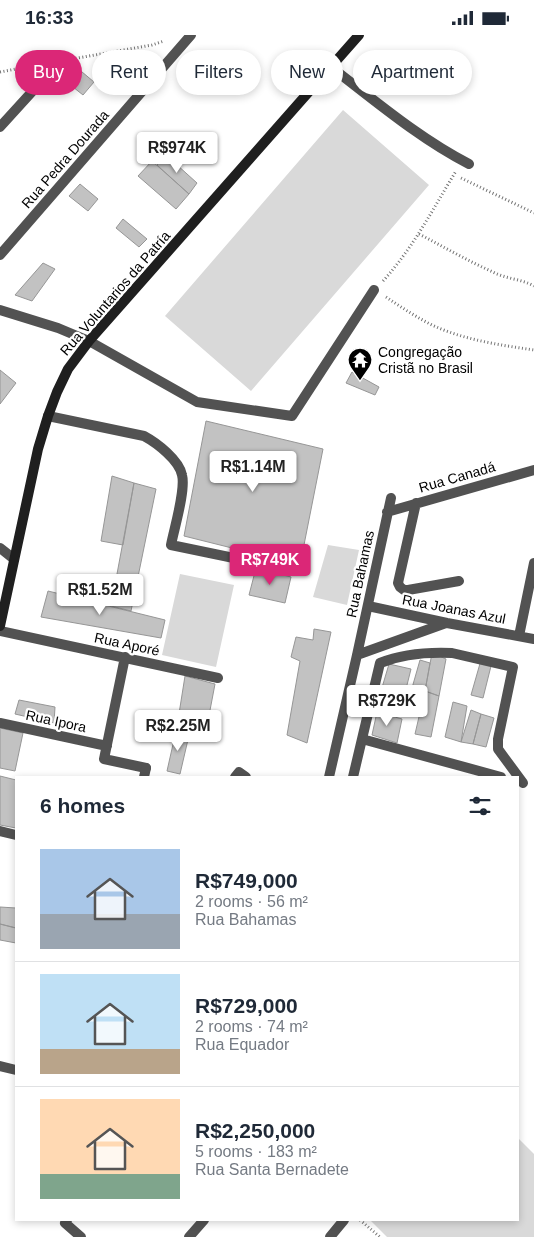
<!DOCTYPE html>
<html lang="en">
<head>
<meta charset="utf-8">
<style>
	body { margin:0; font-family:Arial,sans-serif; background:#f6f6f7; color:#1f2937; height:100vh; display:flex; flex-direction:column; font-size:19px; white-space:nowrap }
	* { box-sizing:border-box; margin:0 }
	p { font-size:16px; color:#747a83 }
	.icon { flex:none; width:28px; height:28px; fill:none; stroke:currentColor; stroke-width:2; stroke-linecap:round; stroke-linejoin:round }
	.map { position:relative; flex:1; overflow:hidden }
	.details { position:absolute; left:15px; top:741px; width:504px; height:445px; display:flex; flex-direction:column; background:#fff; border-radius:0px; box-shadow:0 2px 8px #0003 }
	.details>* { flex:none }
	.banner { position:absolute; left:15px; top:15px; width:505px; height:45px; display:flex; gap:10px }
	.price { position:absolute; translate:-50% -42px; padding:0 11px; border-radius:5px; background:#fff; color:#222; font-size:16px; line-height:32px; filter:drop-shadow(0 1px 2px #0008) }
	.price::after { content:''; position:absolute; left:50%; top:30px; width:15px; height:11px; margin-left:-8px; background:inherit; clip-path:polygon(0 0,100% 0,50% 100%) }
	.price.active { background:#db2777; color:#fff }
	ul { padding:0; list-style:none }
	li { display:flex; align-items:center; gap:15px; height:125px; padding:0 25px }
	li+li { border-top:1px solid #e0e1e3 }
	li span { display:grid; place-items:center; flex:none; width:140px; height:100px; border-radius:0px; color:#555 }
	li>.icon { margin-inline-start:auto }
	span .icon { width:60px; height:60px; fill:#fffc; stroke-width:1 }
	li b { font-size:21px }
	h2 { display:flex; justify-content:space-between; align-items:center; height:60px; padding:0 25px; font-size:21px }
	.chip { padding:0 18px; border-radius:22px; background:#fff; box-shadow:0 2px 8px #0003; font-size:18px; line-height:45px }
	.chip.active { background:#db2777; color:#fff }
	.status { display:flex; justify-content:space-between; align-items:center; height:35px; padding:0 25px; background:#fff; direction:ltr }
	.status svg { height:14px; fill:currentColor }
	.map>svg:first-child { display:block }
	.green { fill:#d9d9d9 }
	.building { fill:#c2c2c2; stroke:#969696 }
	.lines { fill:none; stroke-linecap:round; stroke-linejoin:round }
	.path { stroke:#747474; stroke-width:3; stroke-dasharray:1 2.5; stroke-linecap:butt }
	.lane { stroke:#525252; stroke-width:10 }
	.street { stroke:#525252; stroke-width:10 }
	.secondary { stroke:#1f1f1f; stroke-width:10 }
	.labels { text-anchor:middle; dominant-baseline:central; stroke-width:4.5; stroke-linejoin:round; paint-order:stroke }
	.street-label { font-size:14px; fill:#000; stroke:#fff }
	.poi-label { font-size:14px; fill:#000; stroke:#fff; text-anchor:start }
</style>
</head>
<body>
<div class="status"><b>16:33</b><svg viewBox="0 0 49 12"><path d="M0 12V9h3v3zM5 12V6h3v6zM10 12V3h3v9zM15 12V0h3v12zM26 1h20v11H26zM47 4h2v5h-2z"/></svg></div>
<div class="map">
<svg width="534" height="1202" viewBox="0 0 534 1202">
	<rect width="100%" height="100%" fill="#fff"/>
	<path class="green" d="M343,75L429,150L251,356L165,281Z
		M328,510L359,515L347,570L313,562Z
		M180,539L234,550L216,632L162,620Z
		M518,1103L534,1119V1202H387L370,1185H518Z"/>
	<path class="building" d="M69,26L94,47L83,60L58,40Z
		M166,120L197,148L189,159L157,130Z
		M152,126L189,159L176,174L138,141Z
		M80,149L98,164L88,176L69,161Z
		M123,184L147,204L139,212L116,193Z
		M43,228L55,234L32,266L15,260Z
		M0,335L16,348L0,369Z
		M352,337L379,352L375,360L346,348Z
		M206,386L323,414L300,530L184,501Z
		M112,441L134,448L123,510L101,506Z
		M134,448L156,454L131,576L111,571Z
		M256,533L291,542L285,568L249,560Z
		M48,556L165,585L161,603L41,582Z
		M314,594L331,597L307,708L287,700L300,626L291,622L296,602L313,605Z
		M432,618L446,624L439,661L425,656Z
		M420,625L430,628L425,656L412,653Z
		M481,625L491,631L483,663L471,660Z
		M389,629L411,634L404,662L381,656Z
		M185,641L215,649L207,691L178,685Z
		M425,656L439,661L431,702L415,699Z
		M19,665L55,672L54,688L15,679Z
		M453,667L467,671L461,707L445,702Z
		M471,675L481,679L473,709L461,707Z
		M377,677L402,684L397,708L372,700Z
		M481,679L494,683L486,712L473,709Z
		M0,693L23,698L15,736L0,733Z
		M176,696H190L180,739L167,736Z
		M0,741L16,745V793L0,790Z
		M0,872L16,873V893L0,889Z
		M0,889L16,893V908L0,905Z"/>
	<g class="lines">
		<path class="path" d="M72,24L152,10L164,6
			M0,37L37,30
			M461,143L534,178
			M419,199C444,212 468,226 493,237C506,244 522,244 534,251
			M383,246C413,213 433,174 456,136
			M386,262C401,272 416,282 432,290C464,305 500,310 534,315
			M360,1185L380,1202"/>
		<path class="lane" d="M48,381L144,401C157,408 179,425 182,440C186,455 174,494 171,510L253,527
			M0,596L218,643
			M125,622L104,724L146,733
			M0,688L107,711
			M0,796L16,800"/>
		<path class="street" d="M331,32C374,65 420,104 469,129
			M0,92L60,26
			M0,220L191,0
			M0,275L58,293L89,306L197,367L292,381L374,255
			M416,468L398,548L400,552L404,555H408L459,546
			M387,477L534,435
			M0,513L14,524
			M368,571L447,588L534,604
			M519,601L534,528
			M357,620L446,588
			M362,704L501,742
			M144,742L146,733
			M235,742L239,737L246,742
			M329,742L357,620L391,463
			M353,742L380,628C402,619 428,617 452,618L513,632L498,704V714L523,748
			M0,1031L16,1035
			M67,1185L65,1188L81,1202
			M189,1202L204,1185
			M330,1202L344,1185"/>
		<path class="secondary" d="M0,591L38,414L48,381L57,357L68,334L89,306L359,0"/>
	</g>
	<defs>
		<symbol id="temple-pin" viewBox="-11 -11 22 30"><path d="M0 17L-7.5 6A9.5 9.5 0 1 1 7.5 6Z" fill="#000" stroke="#fff"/><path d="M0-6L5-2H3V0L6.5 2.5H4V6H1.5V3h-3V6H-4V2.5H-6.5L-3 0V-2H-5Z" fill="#fff"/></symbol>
	</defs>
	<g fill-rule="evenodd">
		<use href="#temple-pin" x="346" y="311" width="28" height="38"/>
	</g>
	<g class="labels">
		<g class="street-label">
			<text transform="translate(65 124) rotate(-49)">Rua Pedra Dourada</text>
			<text transform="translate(115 258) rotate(-49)">Rua Voluntarios da Patría</text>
			<text transform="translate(457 442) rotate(-16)">Rua Canadá</text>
			<text transform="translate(360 539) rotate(-78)">Rua Bahamas</text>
			<text transform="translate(454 574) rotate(11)">Rua Joanas Azul</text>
			<text transform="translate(127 609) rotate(12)">Rua Aporé</text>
			<text transform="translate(56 686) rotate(12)">Rua Ipora</text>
		</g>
		<g class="poi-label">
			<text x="378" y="317">Congregação<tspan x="378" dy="16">Cristã no Brasil</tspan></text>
		</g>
	</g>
</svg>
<b class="price" style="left:177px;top:139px">R$974K</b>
<b class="price" style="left:253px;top:458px">R$1.14M</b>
<b class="price active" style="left:270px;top:551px">R$749K</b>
<b class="price" style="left:100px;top:581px">R$1.52M</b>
<b class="price" style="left:387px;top:692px">R$729K</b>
<b class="price" style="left:178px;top:717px">R$2.25M</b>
<div class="banner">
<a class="chip active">Buy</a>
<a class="chip">Rent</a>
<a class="chip">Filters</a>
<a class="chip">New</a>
<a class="chip">Apartment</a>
</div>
<section class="details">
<h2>6 homes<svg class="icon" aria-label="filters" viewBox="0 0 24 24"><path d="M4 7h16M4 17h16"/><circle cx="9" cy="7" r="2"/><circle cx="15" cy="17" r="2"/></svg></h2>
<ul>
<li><span style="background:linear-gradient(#a9c7e8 65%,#9aa5b1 0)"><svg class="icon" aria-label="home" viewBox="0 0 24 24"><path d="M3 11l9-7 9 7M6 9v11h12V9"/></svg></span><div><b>R$749,000</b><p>2 rooms · 56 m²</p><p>Rua Bahamas</p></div></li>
<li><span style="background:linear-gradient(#bfe0f5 75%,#b9a48a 0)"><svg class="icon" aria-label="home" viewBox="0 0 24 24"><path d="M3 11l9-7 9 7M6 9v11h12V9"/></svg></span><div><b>R$729,000</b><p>2 rooms · 74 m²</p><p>Rua Equador</p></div></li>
<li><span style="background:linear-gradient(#ffd9b3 75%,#7fa58c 0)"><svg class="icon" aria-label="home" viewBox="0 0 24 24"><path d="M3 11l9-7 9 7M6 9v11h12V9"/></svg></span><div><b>R$2,250,000</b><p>5 rooms · 183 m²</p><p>Rua Santa Bernadete</p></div></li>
</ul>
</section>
</div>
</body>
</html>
